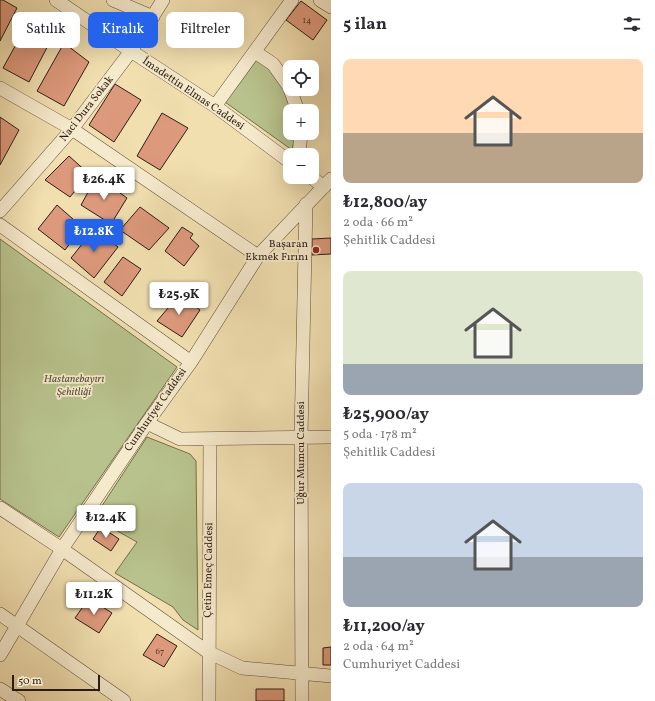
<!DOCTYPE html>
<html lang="tr">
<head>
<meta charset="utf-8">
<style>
	body { margin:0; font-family:Vollkorn,serif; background:#f2f2f3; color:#2b2b33; height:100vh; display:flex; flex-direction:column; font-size:15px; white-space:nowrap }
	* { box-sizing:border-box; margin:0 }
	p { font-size:13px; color:#7c7c81 }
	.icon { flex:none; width:22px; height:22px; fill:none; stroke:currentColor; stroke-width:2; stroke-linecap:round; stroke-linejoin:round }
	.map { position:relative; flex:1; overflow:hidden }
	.details { display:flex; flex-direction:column; background:#fff; width:324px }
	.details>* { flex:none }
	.top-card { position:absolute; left:12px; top:12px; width:259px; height:36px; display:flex; gap:8px }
	.controls { position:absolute; left:283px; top:60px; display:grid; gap:8px }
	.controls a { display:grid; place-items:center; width:36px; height:36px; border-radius:8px; background:#fff; box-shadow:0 4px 16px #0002; font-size:20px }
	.scale { position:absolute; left:12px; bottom:10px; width:88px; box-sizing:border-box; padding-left:4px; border:2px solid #2d1c16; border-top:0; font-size:11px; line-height:14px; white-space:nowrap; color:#2d1c16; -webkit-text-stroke:3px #f6eacc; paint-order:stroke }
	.price { position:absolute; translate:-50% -34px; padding:0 9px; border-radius:4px; background:#fff; color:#222; font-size:13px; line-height:26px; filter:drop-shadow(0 1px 2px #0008) }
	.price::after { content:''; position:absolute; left:50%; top:24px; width:12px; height:9px; margin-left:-6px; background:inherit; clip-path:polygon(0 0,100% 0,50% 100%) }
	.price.current { background:#2563eb; color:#fff }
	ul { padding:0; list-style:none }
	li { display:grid; align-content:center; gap:8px; height:212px; padding:0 12px }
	li span { display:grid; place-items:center; height:124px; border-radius:8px; color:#555 }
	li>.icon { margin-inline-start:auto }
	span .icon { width:72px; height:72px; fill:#fffc; stroke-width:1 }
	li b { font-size:17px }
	h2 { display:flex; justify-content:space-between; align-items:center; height:48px; padding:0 12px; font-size:17px }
	.tag { padding:0 14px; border-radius:8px; background:#fff; box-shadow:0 4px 16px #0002; font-size:14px; line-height:36px }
	.tag.current { background:#2563eb; color:#fff }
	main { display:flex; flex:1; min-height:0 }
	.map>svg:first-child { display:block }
	.green { fill:#b8c28c; stroke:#726f51 }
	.building { fill:#dd997c; stroke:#2d1c16 }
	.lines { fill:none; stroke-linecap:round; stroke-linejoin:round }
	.minor-casing { stroke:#5e4d3c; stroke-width:14 }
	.minor { stroke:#f6eacc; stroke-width:13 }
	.poi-dot { fill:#8f2418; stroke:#f6eacc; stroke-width:1.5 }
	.labels { text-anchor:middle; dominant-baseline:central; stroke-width:3.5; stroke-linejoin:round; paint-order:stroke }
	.number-label { font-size:9px; fill:#593b30 }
	.street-label { font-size:11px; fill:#2d1c16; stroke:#f6eacc }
	.poi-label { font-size:11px; fill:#2d1c16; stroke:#f6eacc; text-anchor:end }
	.park-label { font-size:11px; font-style:italic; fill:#574e39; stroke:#f6eacc }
</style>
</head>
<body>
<main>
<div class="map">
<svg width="331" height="701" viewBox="0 0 331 701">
	<rect width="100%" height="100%" fill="#f1dfb0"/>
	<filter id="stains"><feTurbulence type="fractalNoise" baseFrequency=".005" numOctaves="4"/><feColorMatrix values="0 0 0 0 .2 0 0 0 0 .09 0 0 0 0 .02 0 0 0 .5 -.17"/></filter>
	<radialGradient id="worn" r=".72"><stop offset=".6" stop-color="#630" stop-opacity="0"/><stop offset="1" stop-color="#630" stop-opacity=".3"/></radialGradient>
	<path class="green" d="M255,57L272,68L295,111H290V133H296L292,150L225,102Z
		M0,239L177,367L59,537L0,499Z
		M147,437L190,454L196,461L198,630L183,620L173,607L115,573L137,542L94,518Z"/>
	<path class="building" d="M0,0H3L17,8L0,41Z
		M301,1L327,20L313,40L286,20Z
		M30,19L54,34L29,82L3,68Z
		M64,43L89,62L64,106L37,91Z
		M115,84L141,100L114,142L89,125Z
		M162,113L188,128L160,170L137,156Z
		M0,117L19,130L0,165Z
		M69,156L89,174L70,197L45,180Z
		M97,176L127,198L111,224L81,205Z
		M57,205L82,227L65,250L38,229Z
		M140,207L169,228L149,250L120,230Z
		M182,227L193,234L190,238L199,246L184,266L165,251Z
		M95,228L118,247L94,278L71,258Z
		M331,238V254L312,255V239Z
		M123,257L141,269L122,296L104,282Z
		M180,294L200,310L182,337L157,321Z
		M101,527L119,539L111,551L93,539Z
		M89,598L112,613L99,633L75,618Z
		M157,634L177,646L164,667L143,655Z
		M331,647V665H323V648Z
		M256,689H284V701H256Z"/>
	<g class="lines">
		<defs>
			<path id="minor" d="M56,0L131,51L215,106L290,162
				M113,0L153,17
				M320,0L331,7
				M255,52L273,64L290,88
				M0,88L72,129L258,256
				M290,89L298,111
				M215,106L292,0
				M299,155L301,133
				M311,177L324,187
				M0,211L72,129L131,51L163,0
				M0,225L191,362
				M147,423L180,439L331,437
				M0,508L62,549L208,652L242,668L331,676
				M0,614L124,701
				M0,655L62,549L147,423L191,362L258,256L331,179
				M0,689L19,701
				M209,701L210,439
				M302,701L301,436L306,204"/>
		</defs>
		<use href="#minor" class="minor-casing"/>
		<use href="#minor" class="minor"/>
	</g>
	<circle class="poi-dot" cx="316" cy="250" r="4"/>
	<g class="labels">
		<g class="number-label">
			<text x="307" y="20">14</text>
			<text x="160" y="651">67</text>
		</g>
		<g class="street-label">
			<text transform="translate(193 94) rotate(34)">İmadettin Elmas Caddesi</text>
			<text transform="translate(87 109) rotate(-52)">Naci Dura Sokak</text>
			<text transform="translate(156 410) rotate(-55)">Cumhuriyet Caddesi</text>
			<text transform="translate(301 453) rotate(-90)">Uğur Mumcu Caddesi</text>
			<text transform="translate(209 570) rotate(-89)">Çetin Emeç Caddesi</text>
		</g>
		<g class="poi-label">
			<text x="308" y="244">Başaran<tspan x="308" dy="13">Ekmek Fırını</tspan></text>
		</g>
		<g class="park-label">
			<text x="74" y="379">Hastanebayırı<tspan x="74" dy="13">Şehitliği</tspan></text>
		</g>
	</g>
	<rect width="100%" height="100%" filter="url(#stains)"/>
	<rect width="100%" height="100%" fill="url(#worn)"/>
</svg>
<div class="controls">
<a><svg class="icon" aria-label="locate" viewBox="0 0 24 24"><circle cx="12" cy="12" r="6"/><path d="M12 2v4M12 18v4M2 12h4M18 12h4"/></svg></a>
<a>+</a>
<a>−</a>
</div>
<div class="scale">50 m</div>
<b class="price" style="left:104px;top:201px">₺26.4K</b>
<b class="price current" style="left:94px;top:253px">₺12.8K</b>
<b class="price" style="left:179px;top:316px">₺25.9K</b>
<b class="price" style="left:106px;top:539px">₺12.4K</b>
<b class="price" style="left:94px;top:616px">₺11.2K</b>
<div class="top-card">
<a class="tag">Satılık</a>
<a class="tag current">Kiralık</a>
<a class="tag">Filtreler</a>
</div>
</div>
<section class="details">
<h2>5 ilan<svg class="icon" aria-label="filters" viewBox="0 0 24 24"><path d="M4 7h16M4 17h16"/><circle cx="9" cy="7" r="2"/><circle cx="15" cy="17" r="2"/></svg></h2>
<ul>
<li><span style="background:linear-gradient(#ffd9b3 60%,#b9a48a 0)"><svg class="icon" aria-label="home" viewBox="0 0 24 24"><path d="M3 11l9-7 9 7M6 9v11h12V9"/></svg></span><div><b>₺12,800/ay</b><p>2 oda · 66 m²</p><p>Şehitlik Caddesi</p></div></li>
<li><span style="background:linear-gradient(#dfe7d0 75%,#9aa5b1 0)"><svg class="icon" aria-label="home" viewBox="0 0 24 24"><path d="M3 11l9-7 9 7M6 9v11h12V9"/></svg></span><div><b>₺25,900/ay</b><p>5 oda · 178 m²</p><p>Şehitlik Caddesi</p></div></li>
<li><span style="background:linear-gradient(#c9d6e8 60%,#9aa5b1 0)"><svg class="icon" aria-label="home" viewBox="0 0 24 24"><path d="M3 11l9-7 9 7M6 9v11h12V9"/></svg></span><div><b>₺11,200/ay</b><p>2 oda · 64 m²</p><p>Cumhuriyet Caddesi</p></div></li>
</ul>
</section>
</main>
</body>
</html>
